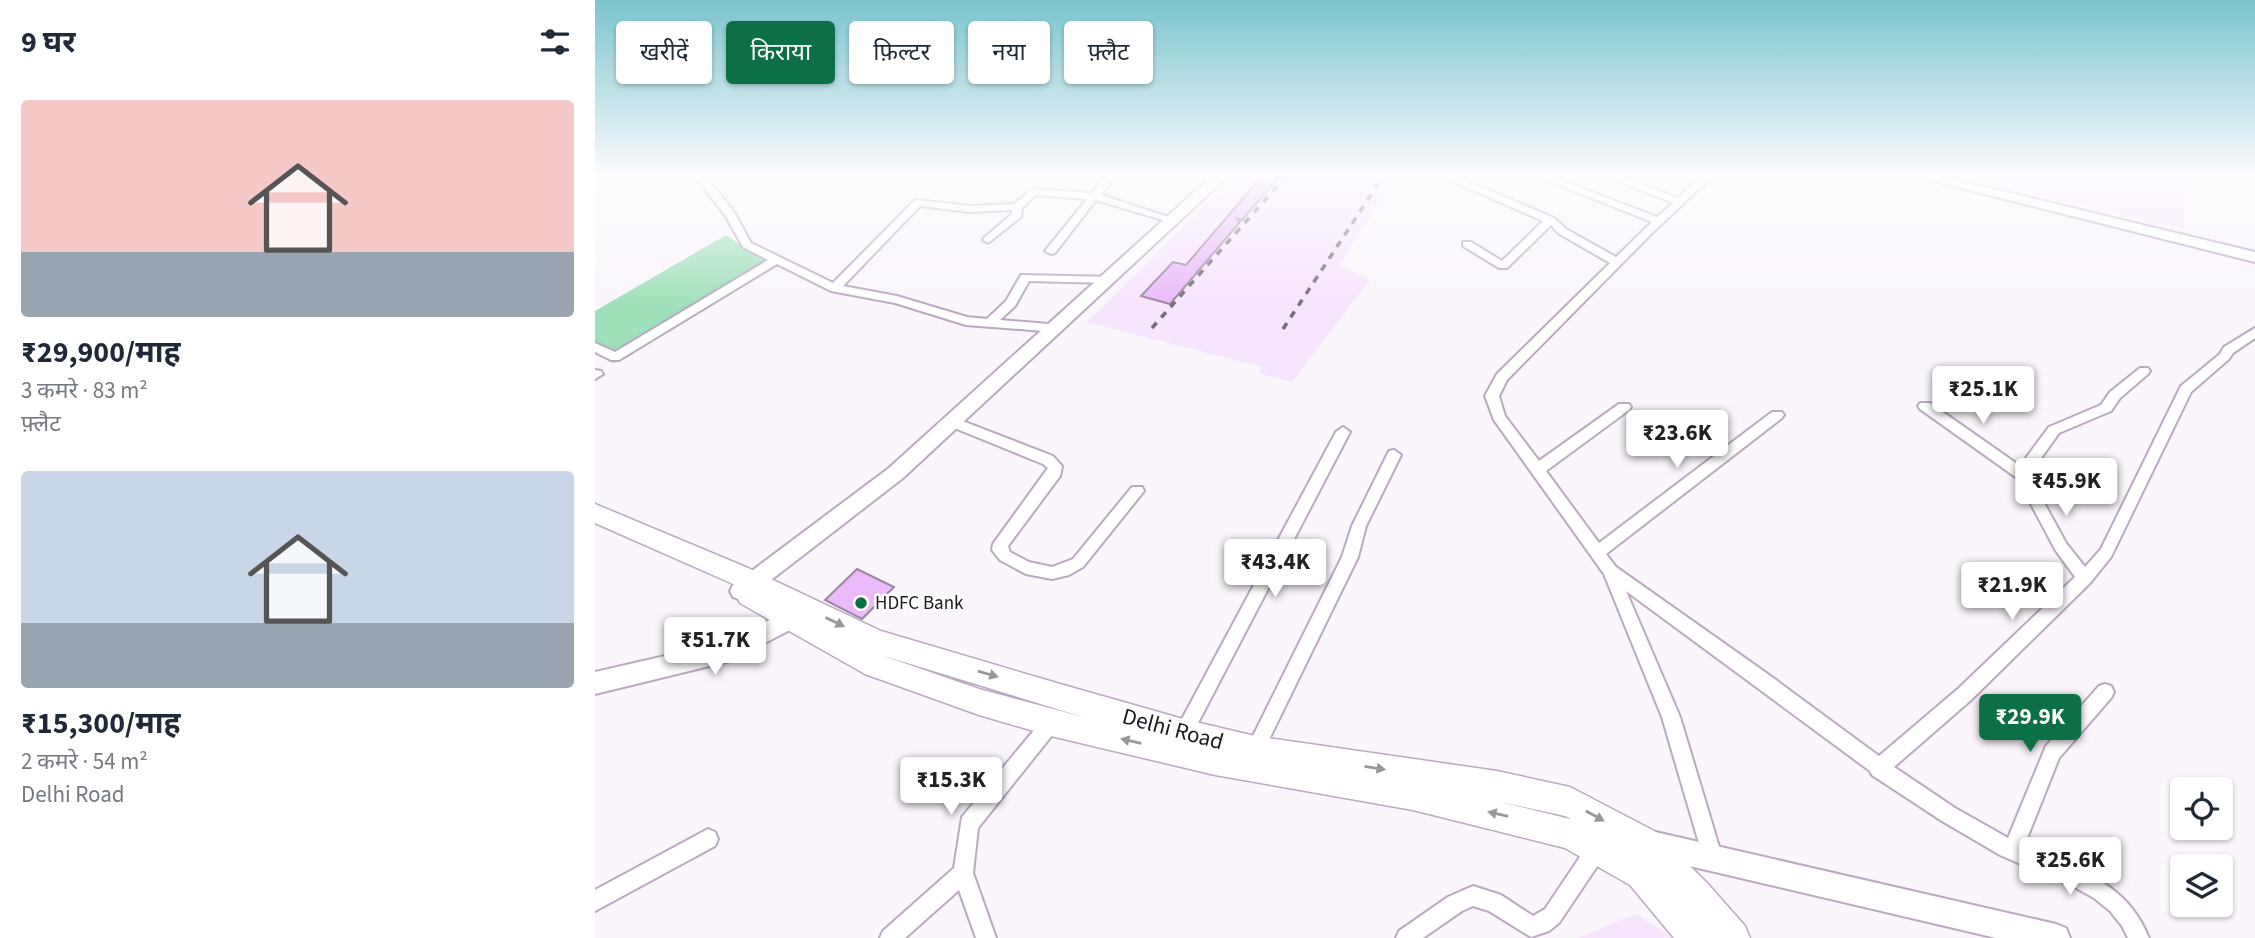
<!DOCTYPE html>
<html lang="hi">
<head>
<meta charset="utf-8">
<style>
	body { margin:0; font-family:"Source Sans 3","Noto Sans Devanagari",sans-serif; background:#f2f2f3; color:#1f2937; height:100vh; display:flex; flex-direction:column; font-size:26px; white-space:nowrap }
	* { box-sizing:border-box; margin:0 }
	p { font-size:23px; color:#747a83 }
	.icon { flex:none; width:38px; height:38px; fill:none; stroke:currentColor; stroke-width:2; stroke-linecap:round; stroke-linejoin:round }
	.map { position:relative; flex:1; overflow:hidden }
	.sheet { display:flex; flex-direction:column; background:#fff; width:595px }
	.sheet>* { flex:none }
	.top-card { position:absolute; left:21px; top:21px; width:665px; height:63px; display:flex; gap:14px }
	.controls { position:absolute; left:1575px; top:777px; display:grid; gap:14px }
	.controls a { display:grid; place-items:center; width:63px; height:63px; border-radius:7px; background:#fff; box-shadow:0 2px 5px #0004; font-size:35px }
	.price { position:absolute; translate:-50% -60px; padding:0 16px; border-radius:7px; background:#fff; color:#222; font-size:23px; line-height:46px; filter:drop-shadow(0 2px 4px #0008) }
	.price::after { content:''; position:absolute; left:50%; top:42px; width:21px; height:16px; margin-left:-10px; background:inherit; clip-path:polygon(0 0,100% 0,50% 100%) }
	.price.active { background:#0d6f45; color:#fff }
	ul { padding:0; list-style:none }
	li { display:grid; align-content:center; gap:14px; height:371px; padding:0 21px }
	li span { display:grid; place-items:center; height:217px; border-radius:7px; color:#555 }
	li>.icon { margin-inline-start:auto }
	span .icon { width:126px; height:126px; fill:#fffc; stroke-width:1 }
	li b { font-size:30px }
	h2 { display:flex; justify-content:space-between; align-items:center; height:84px; padding:0 21px; font-size:30px }
	.pill { padding:0 24px; border-radius:7px; background:#fff; box-shadow:0 2px 5px #0004; font-size:24px; line-height:63px }
	.pill.active { background:#0d6f45; color:#fff }
	main { display:flex; flex:1; min-height:0 }
	.map>svg:first-child { display:block }
	.built { fill:#f7e4fe }
	.green { fill:#9ee0b9 }
	.building { fill:#eabafa; stroke:#99889f; stroke-width:2 }
	.lines { fill:none; stroke-linecap:round; stroke-linejoin:round }
	.street-casing { stroke:#bba9c1; stroke-width:4 }
	.secondary-casing { stroke:#bba9c1; stroke-width:4 }
	.primary-casing { stroke:#bba9c1; stroke-width:3 }
	.street { fill:#fff; fill-rule:evenodd }
	.secondary { fill:#fff; fill-rule:evenodd }
	.primary { fill:#fff; fill-rule:evenodd }
	.rail { stroke:#736e75; stroke-width:3.5; stroke-dasharray:7 7; stroke-linecap:butt }
	.oneway { fill:#99979a }
	.poi-dot { fill:#0d6f45; stroke:#fff; stroke-width:2.5 }
	.labels { text-anchor:middle; dominant-baseline:central; stroke-width:5; stroke-linejoin:round; paint-order:stroke }
	.poi-label { font-size:19px; fill:#1d171f; stroke:#fff; text-anchor:start }
	.near-street-label { font-size:23px; fill:#1d171f; stroke:#fff }
</style>
</head>
<body>
<main>
<section class="sheet">
<h2>9 घर<svg class="icon" aria-label="filters" viewBox="0 0 24 24"><path d="M4 7h16M4 17h16"/><circle cx="9" cy="7" r="2"/><circle cx="15" cy="17" r="2"/></svg></h2>
<ul>
<li><span style="background:linear-gradient(#f6c9c9 70%,#9aa5b1 0)"><svg class="icon" aria-label="home" viewBox="0 0 24 24"><path d="M3 11l9-7 9 7M6 9v11h12V9"/></svg></span><div><b>₹29,900/माह</b><p>3 कमरे · 83 m²</p><p>फ़्लैट</p></div></li>
<li><span style="background:linear-gradient(#c9d6e8 70%,#9aa5b1 0)"><svg class="icon" aria-label="home" viewBox="0 0 24 24"><path d="M3 11l9-7 9 7M6 9v11h12V9"/></svg></span><div><b>₹15,300/माह</b><p>2 कमरे · 54 m²</p><p>Delhi Road</p></div></li>
</ul>
</section>
<div class="map">
<svg width="1660" height="938" viewBox="0 0 1660 938">
	<rect width="100%" height="100%" fill="#faf6fc"/>
	<path class="built" d="M641,175H803L744,265L775,280L697,382L664,373L667,367L492,322Z
		M1402,175H1587L1590,229L1400,185Z
		M1041,914L1078,938H982Z"/>
	<path class="green" d="M131,235L179,268L19,363L0,352V311Z"/>
	<path class="building" d="M668,175H686L647,220L641,218L645,222L575,304L546,296L578,262L591,265Z
		M262,569L299,587L267,619L230,600Z"/>
	<g class="lines">
		<defs>
			<path id="street" d="M17,175H29L21,180L17,179Z
				M99,175H110L139,212L156,243L238,283L319,201L323,200L375,206L419,204L438,189L497,193L510,175H521L506,195L583,220L578,223L501,200L460,253L456,254L450,251L492,199L440,195L427,208L426,217L393,243L388,240L389,238L417,214V210L375,212L325,206L248,286L302,296L372,317L392,319L411,301L426,275L519,277V281L515,283L434,281L420,306L405,320L466,325L468,328L466,331L462,332L371,325L300,303L236,291L182,264L24,360H16L0,352V343L20,352L173,260L148,247L130,215Z
				M601,175H616L626,181L621,184Z
				M843,175H858L959,218L971,229L1021,257L1057,222L938,175H953L1062,217L1078,203L1008,175H1023L1083,198L1108,175H1119L1058,232L912,380L904,396L910,416L944,461L1024,404H1034L1036,407L1034,410L951,471L1004,543L1177,412H1187L1189,415L1187,418L1011,554L1021,567L1174,675L1284,756L1364,688L1480,577L1461,551L1422,478L1325,409L1323,406L1325,403H1335L1425,466L1454,427L1506,405L1515,392L1545,368H1553L1555,371L1553,374L1525,398L1516,411L1464,433L1434,475L1471,543L1490,567L1506,549L1586,386L1625,354L1629,347L1660,328V338L1638,353L1634,359L1596,392L1516,557L1495,583L1376,700L1299,767L1360,808L1413,838L1451,746L1504,686L1510,684L1516,686L1519,692L1516,698L1464,758L1429,846C1482,871 1530,879 1554,938H1533L1527,926L1515,911L1499,898L1481,888L1405,855L1347,821L1277,775L1275,771L1031,591L1085,717L1128,860L1125,867L1118,870L1111,867L1067,717L1009,574L899,420L890,396L902,374L1015,263L963,233L956,225L912,268H904L868,246V242H876L907,261L948,221Z
				M0,370L6,371L8,374L0,379Z
				M357,417L458,456L467,466L465,476L413,546L415,552L434,562L457,567L478,559L537,487H547L549,491L488,567L474,575L457,579L431,574L405,560L397,550L398,544L453,468L448,464L352,425L350,422Z
				M748,427L755,432L592,744L586,746L580,744L577,738L580,732L741,432Z
				M799,450L806,455L771,526L763,557L666,756L660,759L654,756L651,750L654,744L747,557L757,526L794,451Z
				M456,715L462,717L465,723L462,729L383,828L378,873L401,938H381L364,890L310,938H285L288,931L359,868L367,817L450,717Z
				M113,829L120,832L123,839L120,846L0,911V890Z
				M1002,839L1009,842L1012,849L1009,856L964,923L954,931L936,937L894,911L878,906L867,911L828,938H801L804,931L853,897L878,886L906,895L938,916L950,909L995,842Z"/>
			<path id="secondary" d="M618,175H634L308,478L154,597L146,600L138,597L135,591L138,585L294,468Z
				M1314,175H1340L1660,252V262Z
				M206,604L214,606L217,613L214,620L135,661L0,694V672L131,642Z
				M1056,831L1461,924L1471,928L1475,938H1401L1056,857L1047,853L1043,844L1047,835Z"/>
			<path id="primary" d="M0,504L153,568L286,631L465,684L588,719L660,736L902,771L975,787L1061,832L1113,884L1150,926L1155,938H1079L1035,885L970,848L818,810L620,775L456,736L384,715L270,674L145,603L141,595L145,587L0,523ZM286,655L465,710L492,718L384,689ZM901,801L970,816L976,819H975Z"/>
		</defs>
		<use href="#street" class="street-casing"/>
		<use href="#secondary" class="secondary-casing"/>
		<use href="#primary" class="primary-casing"/>
		<use href="#street" class="street"/>
		<use href="#secondary" class="secondary"/>
		<use href="#primary" class="primary"/>
		<path class="rail" d="M557,328L692,175
			M688,329L789,175"/>
	</g>
	<defs><path id="oneway-solid" d="M-6-.8H1V-3.2L6.5 0L1 3.2V.8H-6Z" transform="scale(1.75)"/></defs>
	<g class="oneway">
		<use href="#oneway-solid" transform="translate(240 622) rotate(26)"/>
		<use href="#oneway-solid" transform="translate(393 674) rotate(16)"/>
		<use href="#oneway-solid" transform="translate(536 741) rotate(-167)"/>
		<use href="#oneway-solid" transform="translate(780 768) rotate(9)"/>
		<use href="#oneway-solid" transform="translate(903 814) rotate(-167)"/>
		<use href="#oneway-solid" transform="translate(1000 816) rotate(29)"/>
	</g>
	<linearGradient id="sky" x2="0" y2="1"><stop stop-color="#7bc5ce"/><stop offset="0.57" stop-color="#fdfbfe"/><stop offset="1" stop-color="#fdfbfe" stop-opacity="0"/></linearGradient>
	<rect width="1660" height="307" fill="url(#sky)"/>
	<circle class="poi-dot" cx="266" cy="603" r="7"/>
	<g class="labels">
		<g class="poi-label">
			<text x="280" y="603">HDFC Bank</text>
		</g>
		<g class="near-street-label">
			<text transform="translate(578 729) rotate(15)">Delhi Road</text>
		</g>
	</g>
</svg>
<div class="controls">
<a><svg class="icon" aria-label="locate" viewBox="0 0 24 24"><circle cx="12" cy="12" r="6"/><path d="M12 2v4M12 18v4M2 12h4M18 12h4"/></svg></a>
<a><svg class="icon" aria-label="layers" viewBox="0 0 24 24"><path d="M12 4l9 5-9 5-9-5zM3 14l9 5 9-5"/></svg></a>
</div>
<b class="price" style="left:1388px;top:426px">₹25.1K</b>
<b class="price" style="left:1082px;top:470px">₹23.6K</b>
<b class="price" style="left:1471px;top:518px">₹45.9K</b>
<b class="price" style="left:680px;top:599px">₹43.4K</b>
<b class="price" style="left:1417px;top:622px">₹21.9K</b>
<b class="price" style="left:120px;top:677px">₹51.7K</b>
<b class="price active" style="left:1435px;top:754px">₹29.9K</b>
<b class="price" style="left:356px;top:817px">₹15.3K</b>
<b class="price" style="left:1475px;top:897px">₹25.6K</b>
<div class="top-card">
<a class="pill">खरीदें</a>
<a class="pill active">किराया</a>
<a class="pill">फ़िल्टर</a>
<a class="pill">नया</a>
<a class="pill">फ़्लैट</a>
</div>
</div>
</main>
</body>
</html>
